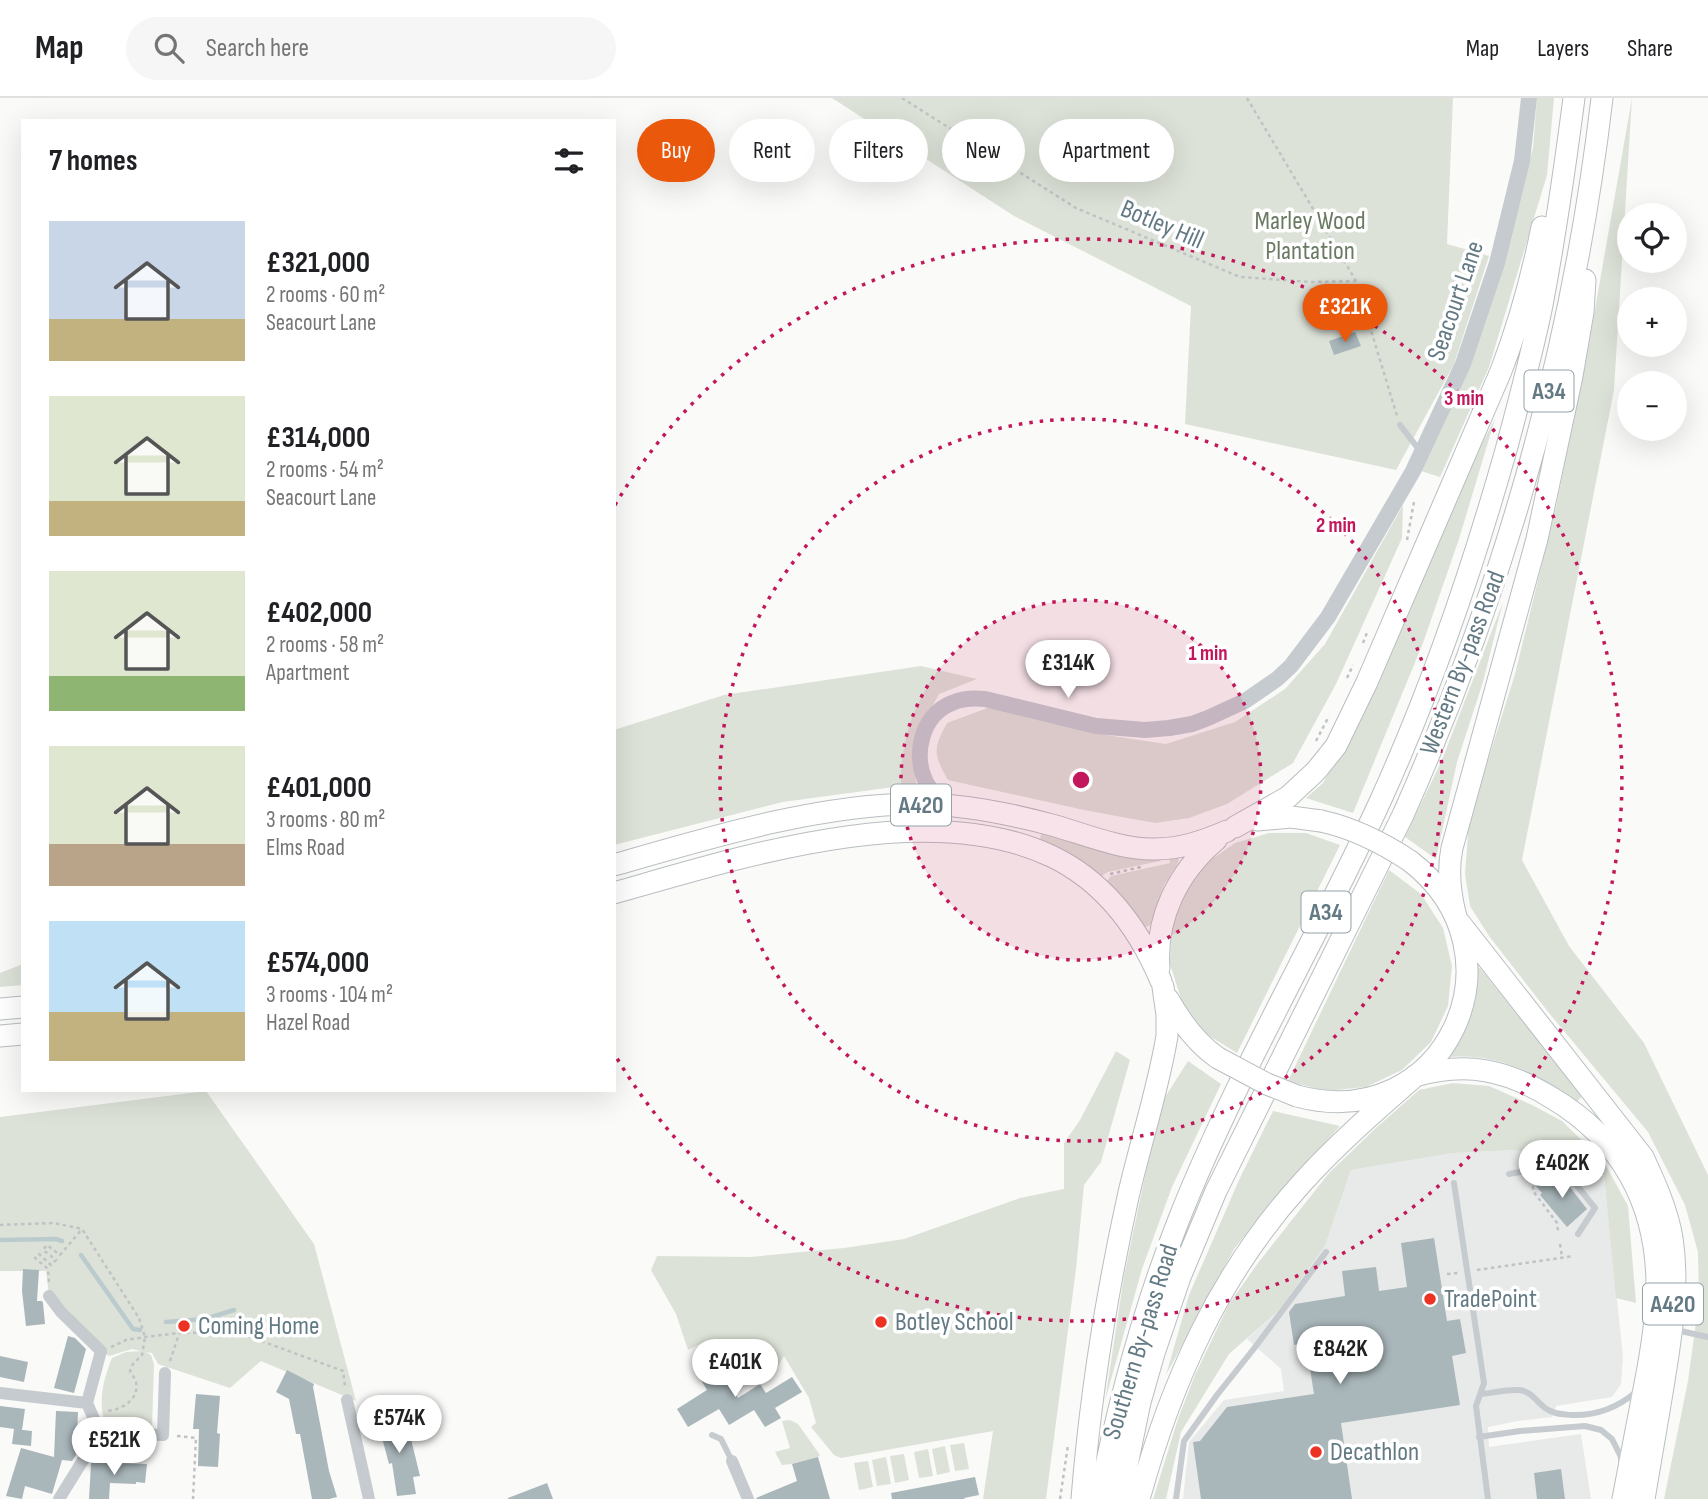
<!DOCTYPE html>
<html lang="en">
<head>
<meta charset="utf-8">
<style>
	body { margin:0; font-family:"Sofia Sans Condensed",sans-serif; background:#f6f6f6; color:#202124; height:100vh; display:flex; flex-direction:column; font-size:26px; white-space:nowrap }
	* { box-sizing:border-box; margin:0 }
	p { font-size:23px; color:#757577 }
	.icon { flex:none; width:38px; height:38px; fill:none; stroke:currentColor; stroke-width:2; stroke-linecap:round; stroke-linejoin:round }
	.map { position:relative; flex:1; overflow:hidden }
	.details { position:absolute; left:21px; top:21px; width:595px; height:973px; display:flex; flex-direction:column; background:#fff; border-radius:0px; box-shadow:0 7px 28px #0002 }
	.details>* { flex:none }
	.top-card { position:absolute; left:637px; top:21px; width:665px; height:63px; display:flex; gap:14px }
	.buttons { position:absolute; left:1617px; top:105px; display:grid; gap:14px }
	.buttons a { display:grid; place-items:center; width:70px; height:70px; border-radius:50%; background:#fff; box-shadow:0 7px 28px #0002; font-size:35px }
	.price { position:absolute; translate:-50% -60px; padding:0 16px; border-radius:24px; background:#fff; color:#222; font-size:23px; line-height:46px; filter:drop-shadow(0 2px 4px #0008) }
	.price::after { content:''; position:absolute; left:50%; top:42px; width:21px; height:16px; margin-left:-10px; background:inherit; clip-path:polygon(0 0,100% 0,50% 100%) }
	.price.current { background:#ea580c; color:#fff }
	ul { padding:0; list-style:none }
	li { display:flex; align-items:center; gap:21px; height:175px; padding:0 28px }
	li span { display:grid; place-items:center; flex:none; width:196px; height:140px; border-radius:0px; color:#555 }
	li>.icon { margin-inline-start:auto }
	span .icon { width:84px; height:84px; fill:#fffc; stroke-width:1 }
	li b { font-size:30px }
	h2 { display:flex; justify-content:space-between; align-items:center; height:84px; padding:0 28px; font-size:30px }
	.chip { padding:0 24px; border-radius:32px; background:#fff; box-shadow:0 7px 28px #0002; font-size:24px; line-height:63px }
	.chip.current { background:#ea580c; color:#fff }
	header { display:flex; align-items:center; gap:42px; box-sizing:border-box; height:98px; padding:0 35px; background:#fff; border-bottom:2px solid #e0e0e0 }
	header strong { font-size:33px }
	nav { display:flex; gap:38px; margin-inline-start:auto; font-size:24px }
	.search { width:490px; height:63px; background:#f6f6f6; display:flex; align-items:center; gap:18px; box-sizing:border-box; padding:0 24px; border-radius:38px; color:#757577; font-size:26px }
	.map>svg:first-child { display:block }
	.built { fill:#e8eae9 }
	.green { fill:#dde2d8 }
	.lines { fill:none; stroke-linecap:round; stroke-linejoin:round }
	.stream { stroke:#bbcbcd; stroke-width:4.5 }
	.building { fill:#a9b6ba }
	.primary-casing { stroke:#b8bfc2; stroke-width:23 }
	.trunk-casing { stroke:#b8bec0; stroke-width:23 }
	.path { stroke:#bfc3c5; stroke-width:2.5; stroke-dasharray:3.5 3.5; stroke-linecap:butt }
	.service { stroke:#c5cbce; stroke-width:6 }
	.minor { stroke:#c5cbce; stroke-width:12 }
	.tertiary { stroke:#c5cbce; stroke-width:16 }
	.primary { stroke:#fff; stroke-width:21 }
	.trunk { stroke:#fff; stroke-width:21 }
	.trunk-bridge-casing { stroke:#b8bec0; stroke-width:23; stroke-linecap:butt }
	.trunk-bridge { stroke:#fff; stroke-width:21 }
	.ring { fill:none; stroke:#c2185b; stroke-width:3.5; stroke-dasharray:3.5 7 }
	.poi-dot { fill:#ed3224; stroke:#fff; stroke-width:2.5 }
	.labels { text-anchor:middle; dominant-baseline:central; stroke-width:7; stroke-linejoin:round; paint-order:stroke }
	.shield { fill:#fff; stroke:#92a2a9; stroke-width:2 }
	.shield-label { font-size:24px; font-weight:bold; fill:#637a84 }
	.park-label { font-size:26px; fill:#6b7b63; stroke:#fff }
	.street-label { font-size:26px; fill:#637a84; stroke:#fff }
	.poi-label { font-size:26px; fill:#637a84; stroke:#fff; text-anchor:start }
	.centre { fill:#c2185b; stroke:#fff; stroke-width:3.5 }
	.ring-label { font-size:21px; text-anchor:middle; font-weight:bold; fill:#c2185b; stroke:#fff; stroke-width:7; stroke-linejoin:round; paint-order:stroke }
</style>
</head>
<body>
<header>
<strong>Map</strong>
<div class="search"><svg class="icon" aria-label="search" viewBox="0 0 24 24"><circle cx="10" cy="10" r="6"/><path d="M15 15l6 6"/></svg>Search here</div>
<nav><a>Map</a><a>Layers</a><a>Share</a></nav>
</header>
<div class="map">
<svg width="1708" height="1401" viewBox="0 0 1708 1401">
	<rect width="100%" height="100%" fill="#fafaf8"/>
	<path class="built" d="M1515,1052L1604,1078L1623,1259L1621,1286L1612,1299L1556,1308L1552,1319L1518,1323L1488,1329L1489,1349L1581,1336L1591,1401H1183L1189,1344L1224,1302L1284,1293L1281,1271L1247,1241L1279,1212L1325,1148L1351,1072L1454,1055Z"/>
	<path class="green" d="M832,0H1453L1447,146L1489,158L1454,266L1396,372L1185,326L1191,208L1014,118Z
		M1537,0H1554L1547,77L1489,269L1440,379L1421,373L1505,153L1533,50Z
		M1632,0L1614,292L1522,762L1569,848L1644,945L1708,1077V1401H1664L1688,1283L1699,1202L1698,1154L1685,1107L1648,1034L1549,915L1489,838L1470,808L1465,776L1469,723L1515,576L1556,409L1588,251Z
		M1495,321L1459,441L1423,545L1353,715L1306,700L1323,685L1350,639L1464,379Z
		M1403,407L1402,440L1336,586L1293,665L1227,706L1189,720L1155,725L1084,712L948,682C933,656 933,651 947,625L990,609L1106,637L1166,646L1235,624L1285,591L1325,546Z
		M1503,504L1483,584L1457,664L1436,761L1405,739L1442,662Z
		M921,568L977,581L939,596L914,641L916,686L783,704L614,747V632L724,597Z
		M1042,730L1160,756V763L1108,774L1100,779L1060,751L1040,742Z
		M1269,735H1306L1340,747L1237,955L1206,936L1182,904L1170,866L1171,829L1183,795L1205,766L1235,745Z
		M1169,757H1176L1179,760L1178,765L1164,787L1151,825L1149,828L1145,829L1106,784L1111,778L1170,765Z
		M1389,772L1421,796L1443,830L1452,868L1448,908L1431,944L1402,972L1366,989L1326,993L1288,983Z
		M23,866V887L0,889V875Z
		M1480,870L1582,998L1577,1004C1534,975 1501,955 1448,959L1444,956L1474,872Z
		M1116,953L1130,962L1101,1064L1084,1087L1076,1171L1046,1401H983L993,1333L841,1360L834,1357L811,1329L816,1325L809,1300L784,1258L775,1273L768,1270L738,1291L731,1277L706,1243L688,1252L676,1216L651,1172L657,1158L750,1159L844,1150L904,1141L1020,1100L1064,1091V1045L1080,1022Z
		M1188,963L1221,986L1172,1089L1142,1171L1105,1303L1124,1178L1160,1007Z
		M1453,985L1489,988L1532,1007L1562,1023L1604,1064L1628,1108L1636,1205L1616,1200L1604,1077L1515,1052L1454,1055L1351,1072L1325,1148L1279,1212L1229,1256L1181,1334L1166,1401H1153L1178,1321L1195,1277L1229,1206L1258,1165L1329,1075L1376,1030L1419,992Z
		M206,993L314,1146L356,1303L261,1263L230,1290L158,1266L152,1255L146,1254L151,1257L154,1266L152,1329L105,1326C98,1303 103,1282 112,1260L126,1254L141,1253L132,1251L109,1258L101,1253L49,1198L46,1173H0V1019Z
		M1273,1013L1340,1028L1275,1100L1234,1151L1166,1277L1189,1197L1239,1082Z
		M790,1322L798,1326L820,1357L818,1359L792,1366L782,1367L775,1354L790,1350L782,1323Z
		M964,1345L969,1371L955,1373L950,1347Z
		M945,1348L950,1374L937,1377L932,1351Z
		M928,1351L933,1378L919,1380L914,1354Z
		M904,1356L909,1382L895,1385L890,1358Z
		M886,1359L891,1386L877,1388L872,1362Z
		M868,1363L873,1389L859,1392L854,1365Z"/>
	<g class="lines">
		<path class="stream" d="M0,1142L56,1141L62,1143
			M81,1157L133,1231L140,1232
			M166,1224L205,1221L234,1212"/>
	</g>
	<path class="building" d="M1355,234L1361,248L1334,257L1329,243Z
		M1550,1077L1555,1084L1562,1079L1587,1111L1567,1129L1540,1097L1542,1095L1536,1088Z
		M1434,1140L1447,1223L1460,1221L1466,1255L1452,1258L1460,1307L1341,1325L1352,1401H1201L1193,1344L1200,1343L1227,1309L1314,1296L1306,1245L1294,1247L1289,1214L1295,1206L1345,1198L1342,1173L1376,1169L1379,1193L1407,1189L1401,1145Z
		M23,1171L39,1172L37,1203H42L43,1205L45,1226L26,1228L22,1193Z
		M68,1238L75,1240L86,1251L74,1295L54,1290Z
		M0,1258L28,1264L24,1284L0,1279Z
		M711,1262L717,1273L720,1271L738,1300L760,1286L766,1295L792,1279L802,1294L775,1310L781,1320L765,1329L754,1312L729,1327L719,1311L688,1329L677,1311L707,1292L695,1272Z
		M287,1272L314,1286L313,1289L329,1373L337,1399L329,1401H312L300,1336H296L289,1301L276,1294Z
		M196,1296L220,1298L217,1335L220,1336L218,1369L198,1368L199,1331H193Z
		M0,1308L25,1311L22,1332L0,1329Z
		M56,1313L78,1314L76,1357L72,1363L62,1362L52,1396L25,1388L22,1401L6,1398L21,1350L54,1359Z
		M393,1317L397,1336L409,1333L420,1378L413,1379L416,1396L397,1398L392,1365L389,1366L381,1336L376,1337L373,1321Z
		M14,1331L32,1333L31,1348L12,1346Z
		M818,1359L830,1401H757L756,1400L797,1383L792,1366Z
		M92,1364L147,1366L145,1385L136,1384V1386L110,1385L109,1401H89L91,1366Z
		M1561,1371L1565,1401H1537L1534,1375Z
		M975,1379L979,1397L964,1400L965,1401H892L891,1395Z
		M547,1385L553,1401H508V1400Z"/>
	<g class="lines">
		<defs>
			<path id="primary" d="M1459,824L1643,1059C1655,1085 1667,1111 1672,1140C1680,1191 1670,1245 1662,1295C1656,1330 1650,1366 1644,1401
				M1415,978C1467,963 1507,972 1552,1000C1621,1041 1656,1105 1657,1185C1657,1221 1651,1256 1644,1291C1637,1328 1630,1364 1623,1401"/>
			<path id="trunk" d="M1257,722L1291,719L1321,723
				M1235,729L1288,699L1316,673L1336,648L1367,584L1501,273C1519,226 1532,179 1542,129
				M614,767C708,740 819,706 916,706C963,706 1007,715 1052,727C1084,736 1122,752 1155,751C1181,751 1204,743 1227,733
				M614,795C741,759 925,699 1051,758C1104,783 1139,831 1161,883
				M1456,819C1450,796 1447,774 1452,750L1537,441L1572,278L1583,214L1585,182
				M1159,870C1155,820 1178,774 1216,742
				M1168,901C1181,924 1196,945 1218,960
				M0,911L23,909
				M0,938L23,936
				M1297,998C1445,1038 1530,855 1410,763
				M1082,1401C1090,1300 1106,1199 1128,1099C1140,1046 1158,992 1167,938V917L1163,889
				M1099,1401C1118,1306 1143,1212 1179,1121C1237,975 1318,840 1383,697C1433,586 1473,469 1506,352C1519,304 1532,256 1542,207C1555,138 1565,69 1574,0
				M1120,1401L1140,1304L1154,1255L1180,1179L1216,1093L1403,717C1505,488 1573,249 1602,0
				M1139,1401C1171,1285 1219,1176 1301,1086C1335,1048 1374,1014 1413,980"/>
		</defs>
		<use href="#primary" class="primary-casing"/>
		<use href="#trunk" class="trunk-casing"/>
		<path class="path" d="M902,0L1076,110L1240,179L1311,184L1356,183
			M1247,0L1356,183L1397,318
			M1407,442L1414,404
			M1363,545L1368,532
			M1347,580L1353,567
			M1316,643L1329,618
			M1110,776L1141,769
			M1533,1081V1093L1557,1125L1558,1133
			M0,1127L54,1125L82,1131L139,1220L145,1239L142,1257L133,1266L130,1273C132,1277 135,1280 136,1284C140,1302 120,1313 105,1313
			M1560,1146L1562,1159
			M1477,1172L1574,1158
			M1447,1176L1458,1175
			M49,1184L48,1171L35,1160L39,1156L51,1167L56,1162L43,1152L47,1147L60,1157L82,1131
			M111,1249L126,1242L145,1239L179,1235L237,1234L343,1273L345,1288
			M170,1263L179,1236
			M177,1338L196,1340L193,1401
			M1060,1401L1068,1347"/>
		<path class="service" d="M1400,327L1420,353
			M1509,1076L1547,1069H1562L1595,1110L1578,1136
			M1454,1085L1484,1285L1476,1308L1488,1401
			M1676,1232L1708,1239
			M1481,1296C1493,1295 1507,1291 1519,1292C1531,1293 1536,1303 1545,1310C1553,1316 1562,1316 1571,1317C1596,1318 1617,1310 1636,1294
			M712,1337L721,1341L732,1363
			M1479,1339L1520,1333L1585,1328L1601,1332L1612,1341L1621,1359V1364
			M1176,1401L1184,1343L1217,1297L1256,1248L1326,1154"/>
		<path class="minor" d="M49,1198L61,1214L101,1253L87,1305L100,1335L163,1337L165,1275
			M0,1295L87,1305
			M347,1302L369,1401
			M732,1363L748,1401
			M59,1401L100,1335"/>
		<path class="tertiary" d="M945,707C939,701 932,694 927,686C912,658 921,617 952,605C963,600 974,600 985,601L1096,628L1145,632L1169,630L1192,626L1208,620L1245,603L1277,581L1291,568L1328,519L1413,373L1463,266L1497,165L1522,63L1529,0"/>
		<use href="#primary" class="primary"/>
		<use href="#trunk" class="trunk"/>
		<defs>
			<path id="trunk-bridge" d="M1321,723C1353,730 1383,745 1410,763
				M1218,960L1267,986L1297,998"/>
		</defs>
		<use href="#trunk-bridge" class="trunk-bridge-casing"/>
		<use href="#trunk-bridge" class="trunk-bridge"/>
	</g>
	<circle cx="1081" cy="682" r="180" fill="#c2185b" fill-opacity=".12"/>
	<g class="ring">
		<circle cx="1081" cy="682" r="180"/>
		<circle cx="1081" cy="682" r="361"/>
		<path d="M615 407A541 541 0 1 1 615 957"/>
	</g>
	<g class="poi-dot">
		<circle cx="1430" cy="1201" r="7"/>
		<circle cx="881" cy="1224" r="7"/>
		<circle cx="184" cy="1228" r="7"/>
		<circle cx="1316" cy="1354" r="7"/>
	</g>
	<g class="labels">
		<g class="shield">
			<rect x="1524.5" y="272.5" width="49" height="41" rx="5"/>
			<rect x="891" y="686.5" width="60" height="41" rx="5"/>
			<rect x="1301.5" y="793.5" width="49" height="41" rx="5"/>
			<rect x="1643" y="1185.5" width="60" height="41" rx="5"/>
		</g>
		<g class="shield-label">
			<text x="1549" y="293">A34</text>
			<text x="921" y="707">A420</text>
			<text x="1326" y="814">A34</text>
			<text x="1673" y="1206">A420</text>
		</g>
		<g class="park-label">
			<text x="1310" y="123">Marley Wood<tspan x="1310" dy="30">Plantation</tspan></text>
		</g>
		<g class="street-label">
			<text transform="translate(1162 127) rotate(23)">Botley Hill</text>
			<text transform="translate(1456 203) rotate(-71)">Seacourt Lane</text>
			<text transform="translate(1463 565) rotate(-69)">Western By-pass Road</text>
			<text transform="translate(1141 1244) rotate(-73)">Southern By-pass Road</text>
		</g>
		<g class="poi-label">
			<text x="1444" y="1201">TradePoint</text>
			<text x="895" y="1224">Botley School</text>
			<text x="198" y="1228">Coming Home</text>
			<text x="1330" y="1354">Decathlon</text>
		</g>
	</g>
	<circle cx="1081" cy="682" r="10" class="centre"/>
	<g class="ring-label">
		<text x="1464" y="307">3 min</text>
		<text x="1336" y="434">2 min</text>
		<text x="1208" y="562">1 min</text>
	</g>
</svg>
<div class="buttons">
<a><svg class="icon" aria-label="locate" viewBox="0 0 24 24"><circle cx="12" cy="12" r="6"/><path d="M12 2v4M12 18v4M2 12h4M18 12h4"/></svg></a>
<a>+</a>
<a>−</a>
</div>
<b class="price current" style="left:1345px;top:246px">£321K</b>
<b class="price" style="left:1068px;top:602px">£314K</b>
<b class="price" style="left:1562px;top:1102px">£402K</b>
<b class="price" style="left:1340px;top:1288px">£842K</b>
<b class="price" style="left:735px;top:1301px">£401K</b>
<b class="price" style="left:399px;top:1357px">£574K</b>
<b class="price" style="left:114px;top:1379px">£521K</b>
<div class="top-card">
<a class="chip current">Buy</a>
<a class="chip">Rent</a>
<a class="chip">Filters</a>
<a class="chip">New</a>
<a class="chip">Apartment</a>
</div>
<section class="details">
<h2>7 homes<svg class="icon" aria-label="filters" viewBox="0 0 24 24"><path d="M4 7h16M4 17h16"/><circle cx="9" cy="7" r="2"/><circle cx="15" cy="17" r="2"/></svg></h2>
<ul>
<li><span style="background:linear-gradient(#c9d6e8 70%,#c2b280 0)"><svg class="icon" aria-label="home" viewBox="0 0 24 24"><path d="M3 11l9-7 9 7M6 9v11h12V9"/></svg></span><div><b>£321,000</b><p>2 rooms · 60 m²</p><p>Seacourt Lane</p></div></li>
<li><span style="background:linear-gradient(#dfe7d0 75%,#c2b280 0)"><svg class="icon" aria-label="home" viewBox="0 0 24 24"><path d="M3 11l9-7 9 7M6 9v11h12V9"/></svg></span><div><b>£314,000</b><p>2 rooms · 54 m²</p><p>Seacourt Lane</p></div></li>
<li><span style="background:linear-gradient(#dfe7d0 75%,#8fb573 0)"><svg class="icon" aria-label="home" viewBox="0 0 24 24"><path d="M3 11l9-7 9 7M6 9v11h12V9"/></svg></span><div><b>£402,000</b><p>2 rooms · 58 m²</p><p>Apartment</p></div></li>
<li><span style="background:linear-gradient(#dfe7d0 70%,#b9a48a 0)"><svg class="icon" aria-label="home" viewBox="0 0 24 24"><path d="M3 11l9-7 9 7M6 9v11h12V9"/></svg></span><div><b>£401,000</b><p>3 rooms · 80 m²</p><p>Elms Road</p></div></li>
<li><span style="background:linear-gradient(#bfe0f5 65%,#c2b280 0)"><svg class="icon" aria-label="home" viewBox="0 0 24 24"><path d="M3 11l9-7 9 7M6 9v11h12V9"/></svg></span><div><b>£574,000</b><p>3 rooms · 104 m²</p><p>Hazel Road</p></div></li>
</ul>
</section>
</div>
</body>
</html>
